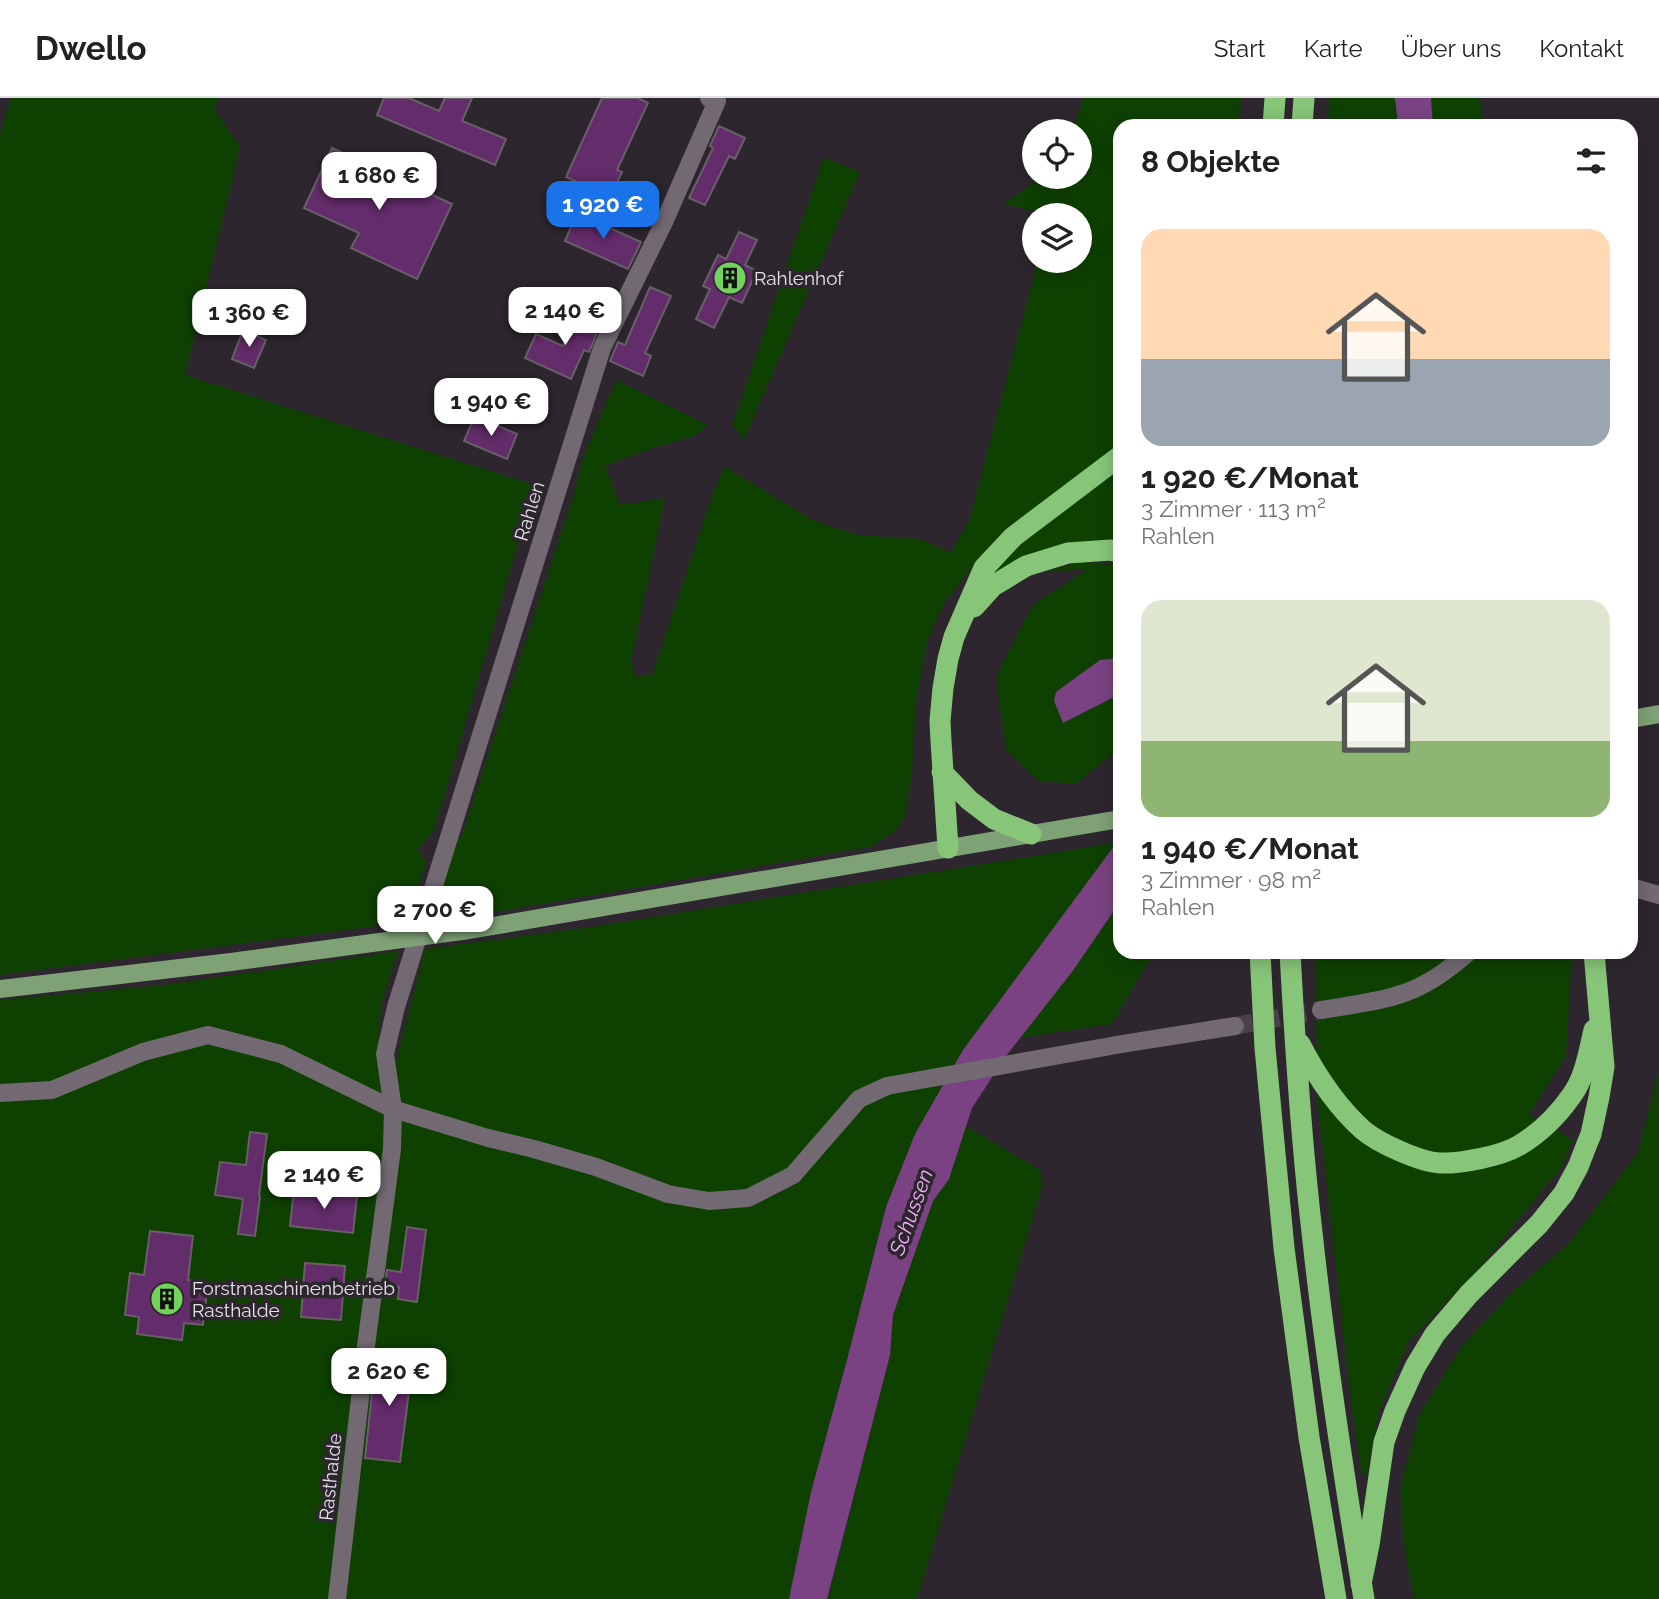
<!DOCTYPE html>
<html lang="de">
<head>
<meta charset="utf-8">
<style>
	body { margin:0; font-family:Raleway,sans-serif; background:#f6f6f6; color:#222; height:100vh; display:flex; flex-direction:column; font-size:26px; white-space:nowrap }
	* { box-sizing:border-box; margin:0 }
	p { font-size:23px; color:#767676 }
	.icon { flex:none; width:38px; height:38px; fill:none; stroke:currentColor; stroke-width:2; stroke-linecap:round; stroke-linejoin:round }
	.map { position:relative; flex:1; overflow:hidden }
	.drawer { position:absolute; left:1113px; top:21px; width:525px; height:840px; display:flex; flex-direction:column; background:#fff; border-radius:21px; box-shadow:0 4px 18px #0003 }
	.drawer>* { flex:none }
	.controls { position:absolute; left:1022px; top:21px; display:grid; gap:14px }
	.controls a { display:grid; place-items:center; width:70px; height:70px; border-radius:50%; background:#fff; box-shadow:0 4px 18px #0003; font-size:35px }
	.price { position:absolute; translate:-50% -60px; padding:0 16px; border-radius:14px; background:#fff; color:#222; font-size:23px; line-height:46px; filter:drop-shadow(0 2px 4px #0008) }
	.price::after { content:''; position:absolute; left:50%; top:42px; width:21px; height:16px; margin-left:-10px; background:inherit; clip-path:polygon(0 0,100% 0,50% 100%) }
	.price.selected { background:#1a73e8; color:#fff }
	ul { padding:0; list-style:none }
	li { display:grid; align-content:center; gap:14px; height:371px; padding:0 28px }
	li span { display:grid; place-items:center; height:217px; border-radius:21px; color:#555 }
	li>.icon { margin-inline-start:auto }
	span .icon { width:126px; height:126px; fill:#fffc; stroke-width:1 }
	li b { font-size:30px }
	h2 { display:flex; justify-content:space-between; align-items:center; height:84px; padding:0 28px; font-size:30px }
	header { display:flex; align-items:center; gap:42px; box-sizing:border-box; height:98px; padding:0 35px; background:#fff; border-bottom:2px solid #e0e0e0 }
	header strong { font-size:33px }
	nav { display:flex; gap:38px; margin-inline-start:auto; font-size:24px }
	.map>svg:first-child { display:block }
	.green { fill:#0e4000 }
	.water { fill:#7a4282 }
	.building { fill:#632c6a; stroke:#685f69; stroke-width:2 }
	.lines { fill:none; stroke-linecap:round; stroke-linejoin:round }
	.street-tunnel { stroke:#49424a; stroke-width:18; stroke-dasharray:18 9; stroke-linecap:butt }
	.street { stroke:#726973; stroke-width:18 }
	.primary { stroke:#7fa176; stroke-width:18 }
	.highway { stroke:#87c678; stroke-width:21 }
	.labels { text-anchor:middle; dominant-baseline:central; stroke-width:7; stroke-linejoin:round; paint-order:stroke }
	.poi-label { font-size:19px; fill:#e6e1e7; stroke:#2d262e; text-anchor:start }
	.street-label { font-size:19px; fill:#e6e1e7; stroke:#2d262e }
	.water-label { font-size:21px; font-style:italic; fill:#f0b0f8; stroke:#2d262e }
</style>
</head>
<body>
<header>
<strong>Dwello</strong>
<nav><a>Start</a><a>Karte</a><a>Über uns</a><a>Kontakt</a></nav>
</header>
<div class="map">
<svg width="1659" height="1501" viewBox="0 0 1659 1501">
	<rect width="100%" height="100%" fill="#2d262e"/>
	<path class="green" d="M11,0H219L214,11L240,49L185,277L535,387L434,733L418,751L426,764L409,824L0,877V35Z
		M1083,0H1241L1239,28H1120V455L1111,452L993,488L980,460L944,505L927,544L916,605L912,675L905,718L896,733L870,749L432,825L454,738L461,740L573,399L582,363L616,282L708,327L694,338L655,349L605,368L620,407L665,400L631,564L636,579L652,577L707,413L724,368L814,423L858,437L921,441L951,455L969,423L1038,163H1080V117H1050L1004,106L1041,79H1080V33H1073Z
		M1329,0H1480L1484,28H1328Z
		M824,59L860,74L743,344L740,335L732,328Z
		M1081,464L1120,466V650L1076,686L1039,683L1006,652L996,579L1032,508L1088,471L1044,474Z
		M1120,744V854H1158L1147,866L1112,926L1012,941L963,952L915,1036L886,1109L848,1258L811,1394L789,1501H0V902L164,887L398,853L382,904L376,962L396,964L425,851L591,829Z
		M1316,854H1572L1566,958L1529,1017L1573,1042L1562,1068L1481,1168L1409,1243L1379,1313L1366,1380L1361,1373L1350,1297L1317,998Z
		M1659,972V1501H1414L1404,1447L1400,1393L1419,1318L1460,1250L1512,1194L1568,1146L1638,1055Z
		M966,1028L1040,1072L1043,1086L917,1501H828L890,1257L893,1217L924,1124L933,1103L949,1081Z"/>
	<path class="water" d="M1395,0H1431L1433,28H1398Z
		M1120,556V588L1114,599L1063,625L1054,603L1056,594L1100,562L1111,561Z
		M1120,740V804L1072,874L1006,958L972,1010L949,1081L933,1103L893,1217L890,1257L827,1501H789L811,1394L848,1258L886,1109L915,1036L963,952Z"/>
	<path class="building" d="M384,0H409L439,13L445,0H472L462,23L506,41L495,67L377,17Z
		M602,0H638L648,5L617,72L622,74L610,99L566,79Z
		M719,28L745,40L735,61L729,58L705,107L689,100L713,50L710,48Z
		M332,50L452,106L417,181L351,150L359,135L304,110Z
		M577,115L641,144L628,171L565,143Z
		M739,134L757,142L745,167L757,173L742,205L729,199L714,230L696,221L710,191L703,188L718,157L726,161Z
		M650,189L671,198L645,255L651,258L643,278L610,263L618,244L625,247Z
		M579,212L596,220L591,232L597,235L589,254L584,252L571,281L525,260L536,236L563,248Z
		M243,232L266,242L254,270L232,261Z
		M475,318L517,336L507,361L464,343Z
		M250,1034L267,1036L259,1097L260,1098L255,1138L238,1136L243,1101L215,1097L220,1064L246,1067Z
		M294,1091L357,1098L353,1135L290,1128Z
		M407,1129L426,1132L417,1204L398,1201L399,1189L385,1187L387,1172L401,1174Z
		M150,1133L193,1138L188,1182L208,1185L203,1227L184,1225L182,1242L137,1236L139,1219L125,1217L130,1175L144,1177Z
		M305,1165L345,1168L341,1222L301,1219Z
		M376,1257L413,1262L400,1364L365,1360Z"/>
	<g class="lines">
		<path class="street-tunnel" d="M1235,928L1321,912"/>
		<path class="street" d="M1631,789L1659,797
			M1321,912C1345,908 1371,905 1395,898C1424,890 1447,873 1469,854
			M0,995L52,992L143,954L208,937L281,956L393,1011L488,1040L534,1051L596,1069L668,1096L709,1103L748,1100L793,1077L859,1001L887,988L1122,946L1235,928
			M337,1501L366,1248L392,1051L393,1011L385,956L396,909L602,250L665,122L717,3L709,0"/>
		<path class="primary" d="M1631,621L1659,616
			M0,891L231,864L469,832L1120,721"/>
		<path class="highway" d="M1273,28L1275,0
			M1302,28L1304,0
			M974,509L993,488L1026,468L1068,455L1111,452L1120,455
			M942,674L969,702L994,721L1031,736
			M948,750L941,643L940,623L943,590L948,561L954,539L984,470L1013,439L1120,358
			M1260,854L1265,950L1284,1150L1309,1339L1336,1501
			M1290,854C1295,947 1301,1041 1312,1134C1325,1257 1344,1379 1364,1501
			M1300,946C1316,977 1336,1008 1363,1032C1378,1045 1420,1064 1440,1065C1460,1066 1501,1058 1518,1048C1539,1036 1558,1017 1572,997C1585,979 1589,953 1594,932
			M1361,1486L1369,1447L1384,1344L1395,1313L1415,1269L1435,1236L1469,1196L1539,1126L1564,1095L1578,1069L1585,1051L1591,1036L1599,999L1604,969L1594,854"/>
	</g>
	<defs>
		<symbol id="building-disc" viewBox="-11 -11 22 22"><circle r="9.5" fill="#73d25c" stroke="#2d262e"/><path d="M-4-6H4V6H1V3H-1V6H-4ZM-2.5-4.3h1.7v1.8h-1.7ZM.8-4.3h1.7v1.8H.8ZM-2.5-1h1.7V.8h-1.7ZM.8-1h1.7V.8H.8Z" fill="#111"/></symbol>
	</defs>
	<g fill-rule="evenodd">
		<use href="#building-disc" x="711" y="161" width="38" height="38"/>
		<use href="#building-disc" x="148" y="1182" width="38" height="38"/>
	</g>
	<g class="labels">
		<g class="poi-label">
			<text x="754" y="180">Rahlenhof</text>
			<text x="192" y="1190">Forstmaschinenbetrieb<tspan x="192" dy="22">Rasthalde</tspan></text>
		</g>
		<g class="street-label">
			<text transform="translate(529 413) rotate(-73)">Rahlen</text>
			<text transform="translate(330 1379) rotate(-84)">Rasthalde</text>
		</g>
		<g class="water-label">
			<text transform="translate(911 1114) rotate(-70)">Schussen</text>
		</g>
	</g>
</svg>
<div class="controls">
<a><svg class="icon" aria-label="locate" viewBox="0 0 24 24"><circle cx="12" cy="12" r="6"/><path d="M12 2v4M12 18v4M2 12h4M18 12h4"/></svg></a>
<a><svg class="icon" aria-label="layers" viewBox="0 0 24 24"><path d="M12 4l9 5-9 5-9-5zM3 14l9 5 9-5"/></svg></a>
</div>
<b class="price" style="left:379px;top:114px">1 680 €</b>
<b class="price selected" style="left:603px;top:143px">1 920 €</b>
<b class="price" style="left:565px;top:249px">2 140 €</b>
<b class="price" style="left:249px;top:251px">1 360 €</b>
<b class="price" style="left:491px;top:340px">1 940 €</b>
<b class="price" style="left:435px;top:848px">2 700 €</b>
<b class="price" style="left:324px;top:1113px">2 140 €</b>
<b class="price" style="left:389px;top:1310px">2 620 €</b>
<section class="drawer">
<h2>8 Objekte<svg class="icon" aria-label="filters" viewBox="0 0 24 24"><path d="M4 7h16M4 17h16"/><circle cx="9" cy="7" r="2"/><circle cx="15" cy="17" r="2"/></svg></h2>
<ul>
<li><span style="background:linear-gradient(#ffd9b3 60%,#9aa5b1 0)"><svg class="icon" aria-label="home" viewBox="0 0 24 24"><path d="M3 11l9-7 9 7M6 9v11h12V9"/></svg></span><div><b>1 920 €/Monat</b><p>3 Zimmer · 113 m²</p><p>Rahlen</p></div></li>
<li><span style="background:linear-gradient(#dfe7d0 65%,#8fb573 0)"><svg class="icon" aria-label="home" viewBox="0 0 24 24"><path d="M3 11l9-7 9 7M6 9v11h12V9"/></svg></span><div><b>1 940 €/Monat</b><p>3 Zimmer · 98 m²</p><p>Rahlen</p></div></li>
</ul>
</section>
</div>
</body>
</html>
